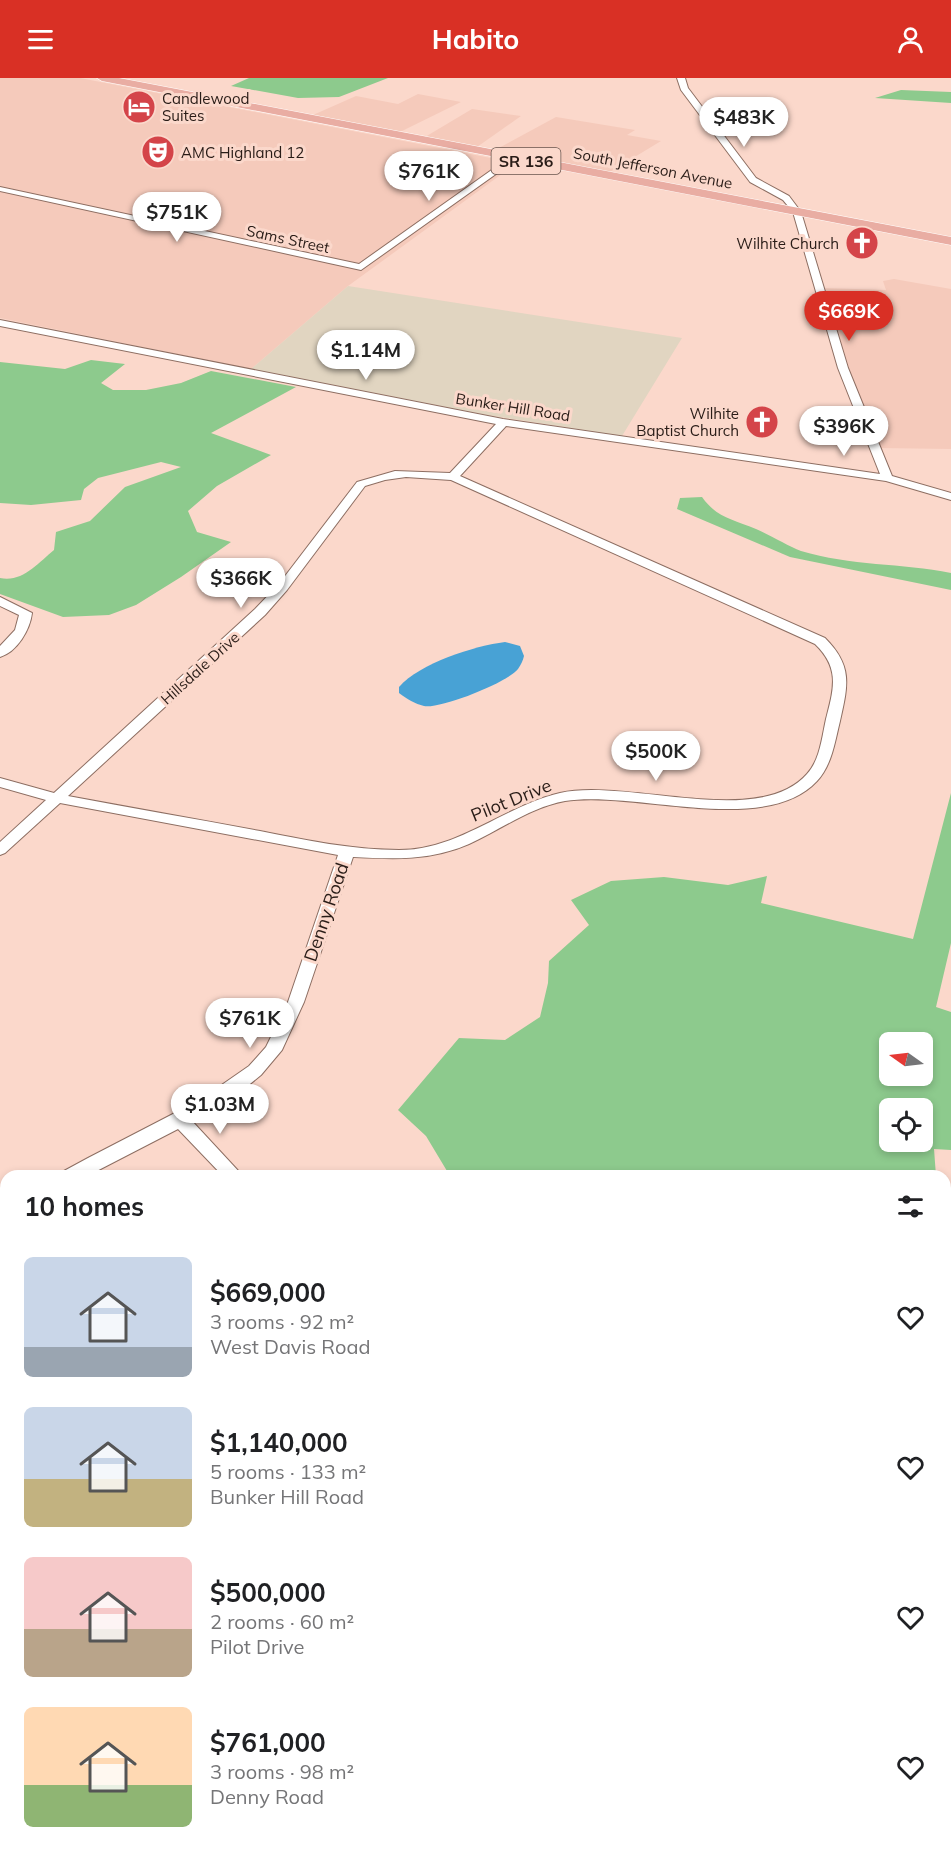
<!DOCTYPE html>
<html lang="en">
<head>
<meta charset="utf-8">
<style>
	body { margin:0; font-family:Mulish,sans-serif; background:#f2f2f2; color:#202124; height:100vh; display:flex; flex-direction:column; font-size:22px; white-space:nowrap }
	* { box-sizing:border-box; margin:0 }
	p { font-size:20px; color:#757577 }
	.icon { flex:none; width:33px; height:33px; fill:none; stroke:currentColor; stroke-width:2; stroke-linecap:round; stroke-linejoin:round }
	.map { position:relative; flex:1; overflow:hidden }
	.panel { position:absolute; left:0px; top:1092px; width:951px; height:684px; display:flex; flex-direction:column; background:#fff; border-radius:18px 18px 0 0; box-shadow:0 3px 9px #0003 }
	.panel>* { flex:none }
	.needle { width:39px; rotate:284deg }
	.buttons { position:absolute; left:879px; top:954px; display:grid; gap:12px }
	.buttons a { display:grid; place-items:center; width:54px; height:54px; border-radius:9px; background:#fff; box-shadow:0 3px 9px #0003; font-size:30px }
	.price { position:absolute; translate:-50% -51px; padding:0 14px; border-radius:21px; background:#fff; color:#222; font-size:20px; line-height:39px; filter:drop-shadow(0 2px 3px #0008) }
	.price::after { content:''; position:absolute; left:50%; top:36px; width:18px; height:14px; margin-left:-9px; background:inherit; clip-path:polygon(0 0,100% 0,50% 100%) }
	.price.on { background:#d93025; color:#fff }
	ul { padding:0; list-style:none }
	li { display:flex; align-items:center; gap:18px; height:150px; padding:0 24px }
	li span { display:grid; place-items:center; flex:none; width:168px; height:120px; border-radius:9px; color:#555 }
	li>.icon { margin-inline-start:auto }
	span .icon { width:72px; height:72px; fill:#fffc; stroke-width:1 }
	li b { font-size:26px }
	h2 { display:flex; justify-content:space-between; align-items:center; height:72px; padding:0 24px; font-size:26px }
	header { display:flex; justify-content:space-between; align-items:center; height:78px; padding:0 24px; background:#d93025; color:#fff; font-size:27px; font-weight:700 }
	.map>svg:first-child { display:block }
	.built { fill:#f5cabb }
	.industrial { fill:#e1d5c1 }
	.green { fill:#8dca8d; fill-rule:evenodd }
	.water { fill:#48a2d5 }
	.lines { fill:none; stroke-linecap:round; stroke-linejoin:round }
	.minor-casing { stroke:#8d6e62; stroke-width:2 }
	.primary-casing { stroke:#fff; stroke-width:1 }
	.minor { fill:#fff; fill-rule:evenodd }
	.primary { fill:#e9ada3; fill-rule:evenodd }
	.labels { text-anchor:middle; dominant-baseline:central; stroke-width:6; stroke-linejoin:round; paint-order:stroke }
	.far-poi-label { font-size:15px; fill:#291c17; stroke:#fbd8cb; text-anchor:start }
	.far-street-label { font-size:15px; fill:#291c17; stroke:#fbd8cb }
	.shield { fill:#fbd8cb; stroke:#68544d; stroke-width:1.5 }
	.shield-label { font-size:16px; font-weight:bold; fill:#291c17 }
	.street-label { font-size:18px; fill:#291c17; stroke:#fbd8cb }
</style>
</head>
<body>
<header><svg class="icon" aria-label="menu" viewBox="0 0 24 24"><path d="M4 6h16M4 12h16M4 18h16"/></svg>Habito<svg class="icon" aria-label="person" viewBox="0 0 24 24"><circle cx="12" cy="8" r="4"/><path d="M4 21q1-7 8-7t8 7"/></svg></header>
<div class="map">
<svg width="951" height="1776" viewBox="0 0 951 1776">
	<rect width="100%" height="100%" fill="#fbd8cb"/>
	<path class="built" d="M0,0H80L517,85L348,208L251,291L0,240Z
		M418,16L461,24L400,54L313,37L356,18L398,26Z
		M472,31L521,38L477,69L425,59Z
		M556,39L635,52L627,57L661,63L610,94L495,72Z
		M894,201L951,211V371L879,370L854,309L822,210L886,212L883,203Z"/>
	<path class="industrial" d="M348,208L682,260L622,358L487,337L251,291Z"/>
	<path class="green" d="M249,0H388L339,19L298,20L231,8Z
		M901,12L951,14V25L875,20Z
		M91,282L125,286L101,305L113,312H146L181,305L211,293L296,309L211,355L271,377L217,408L188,433L197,454L231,464L181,499L136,527L109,537L63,539L0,516V500C22,505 38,485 54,472L56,454L90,443L125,409L181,389L161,384L98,400L84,411L81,422L31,427L0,425V284L65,291Z
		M702,419C717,440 732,441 756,451C770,457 788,468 801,473C850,488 902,485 951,495V512L790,479L677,431L680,420Z
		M951,715V865L936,929L951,934V1072L934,1071L936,1098H450L426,1058L398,1032L459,960L505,962L540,939L548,905L549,883L589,847L571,822L611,803L664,799L728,807L767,798L761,825L913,861ZM890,964H922V998H890ZM890,1030H922V1064H890Z
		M951,1246V1776H722L707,1770H945V1248Z
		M465,1770H539L535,1776H463Z"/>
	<path class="water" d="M505,564L520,568L524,578C523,582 521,587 518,591C508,604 441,631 424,628C415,626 407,621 399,615V609C420,585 474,568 505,564Z"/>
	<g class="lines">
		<defs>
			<path id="minor" d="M677,0H685L688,10L756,100L789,118L801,134L848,290L892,398L951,415V422L886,403L506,348L460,398L825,560C853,588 848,607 840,643C835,663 832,687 817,703C765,759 635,712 565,723C531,729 500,752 469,766C430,783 394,781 353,779L304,924L282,972L261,997L239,1015L192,1043L243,1098H223L178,1051L87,1098H62L64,1093L88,1080L200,1022L249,988L266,969L288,924L338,777L60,725L5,775L0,777V764L46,722L0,709V700L54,715L255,531L279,506L357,404L395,393L450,395L496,346L0,248V242L503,341L880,396L838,290L793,134L783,122L750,104L681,12ZM406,399L451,402L815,566C840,590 834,610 826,641C822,659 820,682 807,696C759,751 627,700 560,715C504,728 459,772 399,772C352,772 306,762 260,753C196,741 132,730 68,718L265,537L287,512L365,408L385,402Z
				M510,79L517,81L361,192L0,113V109L359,186Z
				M0,519L32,535C30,552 17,574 0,579V568L15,552L19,537L0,528Z
				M6,1143V1165L0,1167V1145Z
				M945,1202L951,1203V1219L945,1218Z
				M161,1770H187L184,1776H158Z"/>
			<path id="primary" d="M97,0H119L951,159V167L102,3Z"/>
		</defs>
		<use href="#minor" class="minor-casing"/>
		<use href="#primary" class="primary-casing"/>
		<use href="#minor" class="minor"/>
		<use href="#primary" class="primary"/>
	</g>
	<defs>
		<symbol id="hotel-disc" viewBox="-11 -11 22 22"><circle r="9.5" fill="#d44449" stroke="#fbd8cb"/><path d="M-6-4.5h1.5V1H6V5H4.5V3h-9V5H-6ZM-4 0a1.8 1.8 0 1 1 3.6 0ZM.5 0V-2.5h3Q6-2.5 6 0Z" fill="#fff"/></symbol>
		<symbol id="theatre-disc" viewBox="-11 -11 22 22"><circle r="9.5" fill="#d44449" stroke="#fbd8cb"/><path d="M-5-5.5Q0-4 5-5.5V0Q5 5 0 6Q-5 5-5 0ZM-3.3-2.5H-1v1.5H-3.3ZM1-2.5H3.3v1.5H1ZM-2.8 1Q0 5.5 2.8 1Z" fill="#fff"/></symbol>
		<symbol id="church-disc" viewBox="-11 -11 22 22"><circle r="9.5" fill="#d44449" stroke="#fbd8cb"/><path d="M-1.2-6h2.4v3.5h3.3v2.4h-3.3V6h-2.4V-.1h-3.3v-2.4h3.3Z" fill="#fff"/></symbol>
	</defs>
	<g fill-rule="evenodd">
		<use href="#hotel-disc" x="120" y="10" width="38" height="38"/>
		<use href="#theatre-disc" x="139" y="55" width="38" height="38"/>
		<use href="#church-disc" x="843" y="146" width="38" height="38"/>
		<use href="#church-disc" x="743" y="325" width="38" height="38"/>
	</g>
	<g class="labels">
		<g class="far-poi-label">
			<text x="162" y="20">Candlewood<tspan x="162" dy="17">Suites</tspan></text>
			<text x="181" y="74">AMC Highland 12</text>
			<text x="839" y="165" text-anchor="end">Wilhite Church</text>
			<text x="739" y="335" text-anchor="end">Wilhite<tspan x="739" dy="17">Baptist Church</tspan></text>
		</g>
		<g class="far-street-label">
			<text transform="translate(653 90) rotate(11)">South Jefferson Avenue</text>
			<text transform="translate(288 161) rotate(12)">Sams Street</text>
			<text transform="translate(513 329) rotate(9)">Bunker Hill Road</text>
			<text transform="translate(200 590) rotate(-42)">Hillsdale Drive</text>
		</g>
		<rect class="shield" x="491.5" y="70" width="69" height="26" rx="4.5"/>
		<g class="shield-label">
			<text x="526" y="83">SR 136</text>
		</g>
		<g class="street-label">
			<text transform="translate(511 722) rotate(-22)">Pilot Drive</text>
			<text transform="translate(326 834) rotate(-71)">Denny Road</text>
		</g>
	</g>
</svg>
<div class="buttons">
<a><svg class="needle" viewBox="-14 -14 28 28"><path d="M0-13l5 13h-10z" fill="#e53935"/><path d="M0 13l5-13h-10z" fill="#757577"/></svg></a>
<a><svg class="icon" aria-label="locate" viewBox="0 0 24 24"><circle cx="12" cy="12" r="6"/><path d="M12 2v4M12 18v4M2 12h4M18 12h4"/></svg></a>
</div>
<b class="price" style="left:744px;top:70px">$483K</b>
<b class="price" style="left:429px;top:124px">$761K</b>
<b class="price" style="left:177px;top:165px">$751K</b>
<b class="price on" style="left:849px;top:264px">$669K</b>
<b class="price" style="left:366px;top:303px">$1.14M</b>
<b class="price" style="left:844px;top:379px">$396K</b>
<b class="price" style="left:241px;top:531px">$366K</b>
<b class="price" style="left:656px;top:704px">$500K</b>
<b class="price" style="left:250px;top:971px">$761K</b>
<b class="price" style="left:220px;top:1057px">$1.03M</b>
<section class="panel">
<h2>10 homes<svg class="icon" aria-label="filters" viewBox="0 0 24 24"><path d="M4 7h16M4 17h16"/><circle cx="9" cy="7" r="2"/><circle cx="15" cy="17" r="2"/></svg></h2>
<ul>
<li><span style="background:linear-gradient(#c9d6e8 75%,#9aa5b1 0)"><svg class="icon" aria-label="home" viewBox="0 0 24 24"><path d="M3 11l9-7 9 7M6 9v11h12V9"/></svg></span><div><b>$669,000</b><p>3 rooms · 92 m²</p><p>West Davis Road</p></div><svg class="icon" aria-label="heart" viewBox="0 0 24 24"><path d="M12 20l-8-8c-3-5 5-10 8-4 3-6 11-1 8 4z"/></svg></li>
<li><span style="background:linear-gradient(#c9d6e8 60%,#c2b280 0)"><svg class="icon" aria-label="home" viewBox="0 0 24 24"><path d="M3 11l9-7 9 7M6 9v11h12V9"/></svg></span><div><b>$1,140,000</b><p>5 rooms · 133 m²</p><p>Bunker Hill Road</p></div><svg class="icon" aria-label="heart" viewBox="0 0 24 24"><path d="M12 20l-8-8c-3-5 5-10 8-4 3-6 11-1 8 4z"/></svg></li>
<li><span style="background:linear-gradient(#f6c9c9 60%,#b9a48a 0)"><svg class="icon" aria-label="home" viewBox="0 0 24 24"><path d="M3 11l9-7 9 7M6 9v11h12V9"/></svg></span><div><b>$500,000</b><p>2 rooms · 60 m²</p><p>Pilot Drive</p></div><svg class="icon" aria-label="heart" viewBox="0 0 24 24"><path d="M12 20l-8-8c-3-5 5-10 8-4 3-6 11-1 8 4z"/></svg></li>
<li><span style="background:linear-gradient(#ffd9b3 65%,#8fb573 0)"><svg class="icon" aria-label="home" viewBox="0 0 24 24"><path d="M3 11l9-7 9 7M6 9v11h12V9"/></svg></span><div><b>$761,000</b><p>3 rooms · 98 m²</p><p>Denny Road</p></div><svg class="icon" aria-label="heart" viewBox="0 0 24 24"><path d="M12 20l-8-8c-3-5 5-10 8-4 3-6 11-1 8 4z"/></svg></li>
</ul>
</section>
</div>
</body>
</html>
